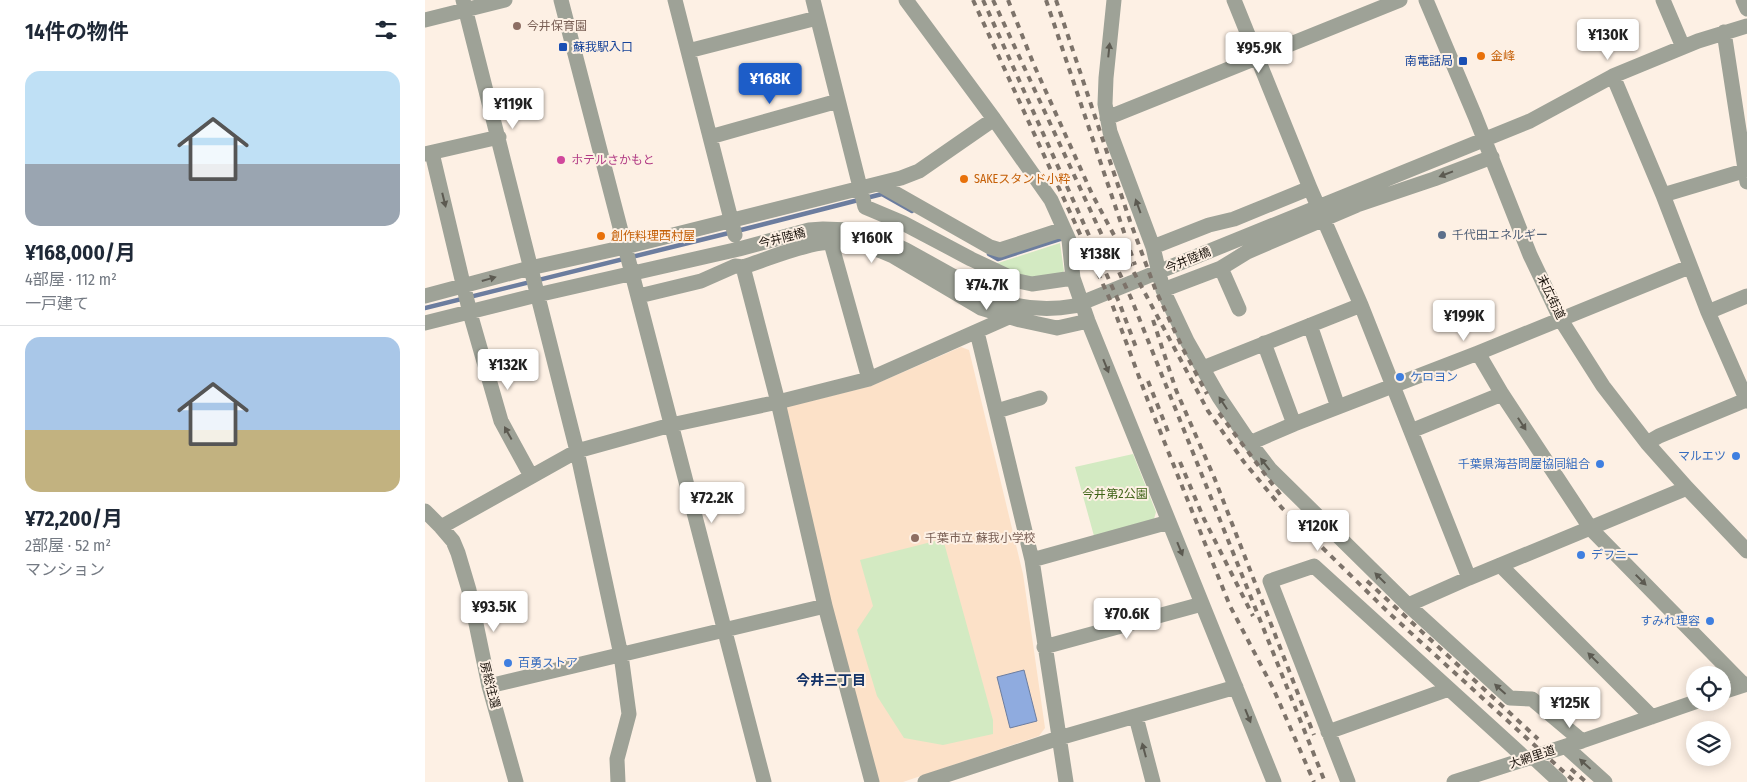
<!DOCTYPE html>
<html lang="ja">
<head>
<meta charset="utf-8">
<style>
	body { margin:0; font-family:"Fira Sans Condensed","Noto Sans JP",sans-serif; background:#f6f6f7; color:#1f2937; height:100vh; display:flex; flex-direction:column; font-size:19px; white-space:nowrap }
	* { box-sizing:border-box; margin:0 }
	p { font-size:16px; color:#747a83 }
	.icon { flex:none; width:28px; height:28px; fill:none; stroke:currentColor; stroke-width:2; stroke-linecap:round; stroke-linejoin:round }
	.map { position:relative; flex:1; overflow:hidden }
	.panel { display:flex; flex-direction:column; background:#fff; width:425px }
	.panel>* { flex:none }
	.buttons { position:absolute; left:1261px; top:666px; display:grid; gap:10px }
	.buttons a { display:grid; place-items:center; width:45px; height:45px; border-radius:50%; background:#fff; box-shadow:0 2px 12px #0003; font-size:25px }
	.price { position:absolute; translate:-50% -42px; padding:0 11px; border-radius:5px; background:#fff; color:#222; font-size:16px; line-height:32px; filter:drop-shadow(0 1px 2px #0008) }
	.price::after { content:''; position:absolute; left:50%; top:30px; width:15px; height:11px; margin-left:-8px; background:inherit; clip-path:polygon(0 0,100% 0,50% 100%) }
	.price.on { background:#1d5dc8; color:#fff }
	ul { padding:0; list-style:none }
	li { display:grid; align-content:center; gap:10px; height:265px; padding:0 25px }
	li+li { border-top:1px solid #e0e1e3 }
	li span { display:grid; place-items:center; height:155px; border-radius:15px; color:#555 }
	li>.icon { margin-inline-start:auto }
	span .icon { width:90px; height:90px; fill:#fffc; stroke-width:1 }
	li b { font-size:21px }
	h2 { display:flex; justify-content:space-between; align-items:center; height:60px; padding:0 25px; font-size:21px }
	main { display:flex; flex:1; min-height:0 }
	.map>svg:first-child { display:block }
	.built { fill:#fce1c8 }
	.green { fill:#d3eac2 }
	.water { fill:#8fabdf; stroke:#6c7d9f }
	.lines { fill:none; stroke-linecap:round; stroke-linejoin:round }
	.stream { stroke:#6c7d9f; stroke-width:4.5 }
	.minor { stroke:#9ea297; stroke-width:15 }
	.rail { stroke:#7d736a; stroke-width:4; stroke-dasharray:6 6; stroke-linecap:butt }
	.oneway { fill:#5c5a51 }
	.education-dot { fill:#8d6e63; stroke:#fdf0e4; stroke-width:2 }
	.transit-dot { fill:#1a4fb4; stroke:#fdf0e4; stroke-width:2 }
	.food-dot { fill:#e8710a; stroke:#fdf0e4; stroke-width:2 }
	.hotel-dot { fill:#d1479c; stroke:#fdf0e4; stroke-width:2 }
	.service-dot { fill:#5c6f8a; stroke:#fdf0e4; stroke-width:2 }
	.shop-dot { fill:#3f7fe0; stroke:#fdf0e4; stroke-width:2 }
	.labels { text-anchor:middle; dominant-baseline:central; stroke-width:4; stroke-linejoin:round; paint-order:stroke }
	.education-label { font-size:12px; fill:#785e54; stroke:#fdf0e4; text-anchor:start }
	.transit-label { font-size:12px; fill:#164399; stroke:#fdf0e4; text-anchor:start }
	.food-label { font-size:12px; fill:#c56008; stroke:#fdf0e4; text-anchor:start }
	.hotel-label { font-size:12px; fill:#b23c85; stroke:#fdf0e4; text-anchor:start }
	.service-label { font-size:12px; fill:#4e5e75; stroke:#fdf0e4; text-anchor:start }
	.street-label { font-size:12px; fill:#19120b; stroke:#fdf0e4 }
	.shop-label { font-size:12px; fill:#366cbe; stroke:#fdf0e4; text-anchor:start }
	.park-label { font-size:12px; fill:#3f6316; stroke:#fdf0e4 }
	.neighbourhood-label { font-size:14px; font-weight:bold; fill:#133267; stroke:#fdf0e4 }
</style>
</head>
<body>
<main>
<section class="panel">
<h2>14件の物件<svg class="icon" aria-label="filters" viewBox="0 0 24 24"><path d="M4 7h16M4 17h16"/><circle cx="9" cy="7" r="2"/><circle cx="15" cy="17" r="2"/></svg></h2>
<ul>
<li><span style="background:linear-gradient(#bfe0f5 60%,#9aa5b1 0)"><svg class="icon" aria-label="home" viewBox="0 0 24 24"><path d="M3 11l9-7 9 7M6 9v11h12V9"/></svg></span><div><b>¥168,000/月</b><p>4部屋 · 112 m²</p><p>一戸建て</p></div></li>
<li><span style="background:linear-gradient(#a9c7e8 60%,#c2b280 0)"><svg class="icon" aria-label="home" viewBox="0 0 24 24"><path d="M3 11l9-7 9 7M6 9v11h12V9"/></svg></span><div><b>¥72,200/月</b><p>2部屋 · 52 m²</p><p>マンション</p></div></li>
</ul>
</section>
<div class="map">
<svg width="1322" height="782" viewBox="0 0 1322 782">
	<rect width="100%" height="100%" fill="#fdf0e4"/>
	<path class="built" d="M536,347L544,350L598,574L620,728L614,736L478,782H451L358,413L361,407L446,386Z"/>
	<path class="green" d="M635,243L639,271L633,278L597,280L567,265Z
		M708,454L731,512L729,519L669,536L650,467Z
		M518,539L568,720V734L518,745L479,738L452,696L432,630L448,606L435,560Z"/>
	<path class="water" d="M599,670L612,721L585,728L572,677Z"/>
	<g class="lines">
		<path class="stream" d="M564,254L573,259L638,238
			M0,308L316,230L453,195L457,194L487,211"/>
		<path class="minor" d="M38,0L152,451L196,655L204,714L192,759L193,782
			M136,0L339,782
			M250,0L310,235
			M388,0L440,207L478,223L546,259L593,281L607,284L648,278
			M481,0L569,119L626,200L644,240L648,278L663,321L849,782
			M689,0L681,78L680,104L685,132L728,247L738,290L762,341L794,397L825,443L845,469L983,605L1085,698L1107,699L1157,741
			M809,0L885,188L936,305L1044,578
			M1001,0L1050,116L1105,255L1136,320L1178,386L1222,443L1262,488L1322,551
			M1238,0L1258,47
			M1318,0L1322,9
			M0,20L80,0
			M1299,32L1322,182
			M263,51L392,18
			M1188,76L1238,195L1283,312L1322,401
			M682,118L975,0
			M285,137L413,101
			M7,153L45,313L76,421L106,476
			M0,154L74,137
			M454,184L565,247L575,250L639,229
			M1238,195L1322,170
			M406,243L444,379
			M728,247L784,225L809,219L885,188
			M796,268L814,309
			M738,290L796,268L822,252L932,205L1009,179L1067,157
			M0,296L105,268L200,247L476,178L494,171L569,119
			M214,296L276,281L310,266L318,267
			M1283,312L1322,296
			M0,323L112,295L314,249L384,230L398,229L426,230L453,237L481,250L571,300C598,309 622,311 649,306L1105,121L1188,76L1273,41L1322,26
			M885,325L913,407
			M552,332L607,560L641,782
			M839,343L869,424
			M1053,353L1077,394L1166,529L1319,685
			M778,368L936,305
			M572,411L615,398
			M986,431L1077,394
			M825,443L869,424L1053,353L1264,267
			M1222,443L1234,436L1321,400
			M0,511L16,527L28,541L33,553L44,590L64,686L91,782
			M16,527L152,451L246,425L353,402L444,379L584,317
			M607,560L744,522
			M1075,565L1227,717
			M983,605L1044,578L1262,488
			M619,647L777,604
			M64,686L400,606
			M1298,692L1322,684
			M711,717L728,782
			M903,732L1024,689
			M1141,747L1180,782
			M1108,757L1135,782
			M447,782L400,606L353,402L318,267C343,259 370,247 396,243C419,240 447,246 468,256L556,308L595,320L632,328L663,321
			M500,782L634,738L811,687
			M923,782L845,581L889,566L1101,759
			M1029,782L1157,741L1270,702"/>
		<path class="rail" d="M548,0L687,304L723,401L805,606L848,688L889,782
			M558,0L694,302L712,350
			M568,0L706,298L900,782
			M583,0L609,65L667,194L783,411L819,462L857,508L965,614L1150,782
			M621,0L710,265
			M631,0L705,221L731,291L758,349L782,394
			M728,320L751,390L789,477L889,735
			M723,381L744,434
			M794,413L857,497
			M755,462L779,519L828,616
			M942,581L1113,739
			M1146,769L1161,782"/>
	</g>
	<defs><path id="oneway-solid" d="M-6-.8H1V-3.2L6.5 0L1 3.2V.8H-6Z" transform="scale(1.25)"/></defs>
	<g class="oneway">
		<use href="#oneway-solid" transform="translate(684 50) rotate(-84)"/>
		<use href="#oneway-solid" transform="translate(1021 174) rotate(159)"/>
		<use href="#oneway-solid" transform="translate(19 200) rotate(76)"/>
		<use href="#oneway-solid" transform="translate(713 206) rotate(-110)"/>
		<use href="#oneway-solid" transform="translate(64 279) rotate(-16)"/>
		<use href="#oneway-solid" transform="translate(681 366) rotate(68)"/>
		<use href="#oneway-solid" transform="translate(798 403) rotate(-123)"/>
		<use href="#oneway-solid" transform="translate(1097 424) rotate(57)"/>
		<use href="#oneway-solid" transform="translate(83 433) rotate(-119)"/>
		<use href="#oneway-solid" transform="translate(840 464) rotate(-128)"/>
		<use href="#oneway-solid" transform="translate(755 549) rotate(68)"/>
		<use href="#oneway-solid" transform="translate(955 578) rotate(-135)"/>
		<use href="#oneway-solid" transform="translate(1216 580) rotate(45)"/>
		<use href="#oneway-solid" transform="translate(1168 658) rotate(-135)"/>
		<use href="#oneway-solid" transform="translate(1075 689) rotate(-138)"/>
		<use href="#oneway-solid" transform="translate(823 716) rotate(68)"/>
		<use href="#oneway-solid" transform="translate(719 750) rotate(-105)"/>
		<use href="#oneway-solid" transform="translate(1160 764) rotate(-138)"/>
	</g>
	<g class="education-dot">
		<circle cx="92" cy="26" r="5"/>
		<circle cx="490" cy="538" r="5"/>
	</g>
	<g class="transit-dot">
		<rect x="133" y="42" width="10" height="10" rx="2.5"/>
		<rect x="1033" y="56" width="10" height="10" rx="2.5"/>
	</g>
	<g class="food-dot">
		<circle cx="1056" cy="56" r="5"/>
		<circle cx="539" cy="179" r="5"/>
		<circle cx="176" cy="236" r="5"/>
	</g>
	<circle class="hotel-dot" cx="136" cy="160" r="5"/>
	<circle class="service-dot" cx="1017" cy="235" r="5"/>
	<g class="shop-dot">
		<circle cx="975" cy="377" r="5"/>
		<circle cx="1311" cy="456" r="5"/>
		<circle cx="1175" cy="464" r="5"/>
		<circle cx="1156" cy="555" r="5"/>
		<circle cx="1285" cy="621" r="5"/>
		<circle cx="83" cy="663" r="5"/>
	</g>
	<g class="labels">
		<g class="education-label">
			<text x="102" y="26">今井保育園</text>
			<text x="500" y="538">千葉市立 蘇我小学校</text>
		</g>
		<g class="transit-label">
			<text x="148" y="47">蘇我駅入口</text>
			<text x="1028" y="61" text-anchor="end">南電話局</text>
		</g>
		<g class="food-label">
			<text x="1066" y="56">金峰</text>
			<text x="549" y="179">SAKEスタンド小粋</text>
			<text x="186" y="236">創作料理西村屋</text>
		</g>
		<g class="hotel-label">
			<text x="146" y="160">ホテルさかもと</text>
		</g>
		<g class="service-label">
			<text x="1027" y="235">千代田エネルギー</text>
		</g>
		<g class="street-label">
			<text transform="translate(357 238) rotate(-14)">今井陸橋</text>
			<text transform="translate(763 260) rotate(-22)">今井陸橋</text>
			<text transform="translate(1126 297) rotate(64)">末広街道</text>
			<text transform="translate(65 685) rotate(76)">房総往還</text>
			<text transform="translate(1107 757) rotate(-18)">大網里道</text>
		</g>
		<g class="shop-label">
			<text x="985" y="377">ケロヨン</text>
			<text x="1301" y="456" text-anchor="end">マルエツ</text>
			<text x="1165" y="464" text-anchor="end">千葉県海苔問屋協同組合</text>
			<text x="1166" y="555">デフニー</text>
			<text x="1275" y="621" text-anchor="end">すみれ理容</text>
			<text x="93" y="663">百勇ストア</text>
		</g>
		<g class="park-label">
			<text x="690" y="494">今井第2公園</text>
		</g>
		<g class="neighbourhood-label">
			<text x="406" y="680">今井三丁目</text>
		</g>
	</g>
</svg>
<div class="buttons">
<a><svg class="icon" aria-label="locate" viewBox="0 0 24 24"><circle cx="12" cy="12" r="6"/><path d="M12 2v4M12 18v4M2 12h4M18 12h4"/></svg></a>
<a><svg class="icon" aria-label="layers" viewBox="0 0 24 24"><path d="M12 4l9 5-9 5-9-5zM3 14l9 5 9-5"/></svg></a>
</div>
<b class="price" style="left:1183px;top:61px">¥130K</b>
<b class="price" style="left:834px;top:74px">¥95.9K</b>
<b class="price on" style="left:345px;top:105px">¥168K</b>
<b class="price" style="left:88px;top:130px">¥119K</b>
<b class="price" style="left:447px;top:264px">¥160K</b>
<b class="price" style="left:675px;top:280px">¥138K</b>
<b class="price" style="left:562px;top:311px">¥74.7K</b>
<b class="price" style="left:1039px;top:342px">¥199K</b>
<b class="price" style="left:83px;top:391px">¥132K</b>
<b class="price" style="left:287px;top:524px">¥72.2K</b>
<b class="price" style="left:893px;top:552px">¥120K</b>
<b class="price" style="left:69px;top:633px">¥93.5K</b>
<b class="price" style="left:702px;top:640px">¥70.6K</b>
<b class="price" style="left:1145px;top:729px">¥125K</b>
</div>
</main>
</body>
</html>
